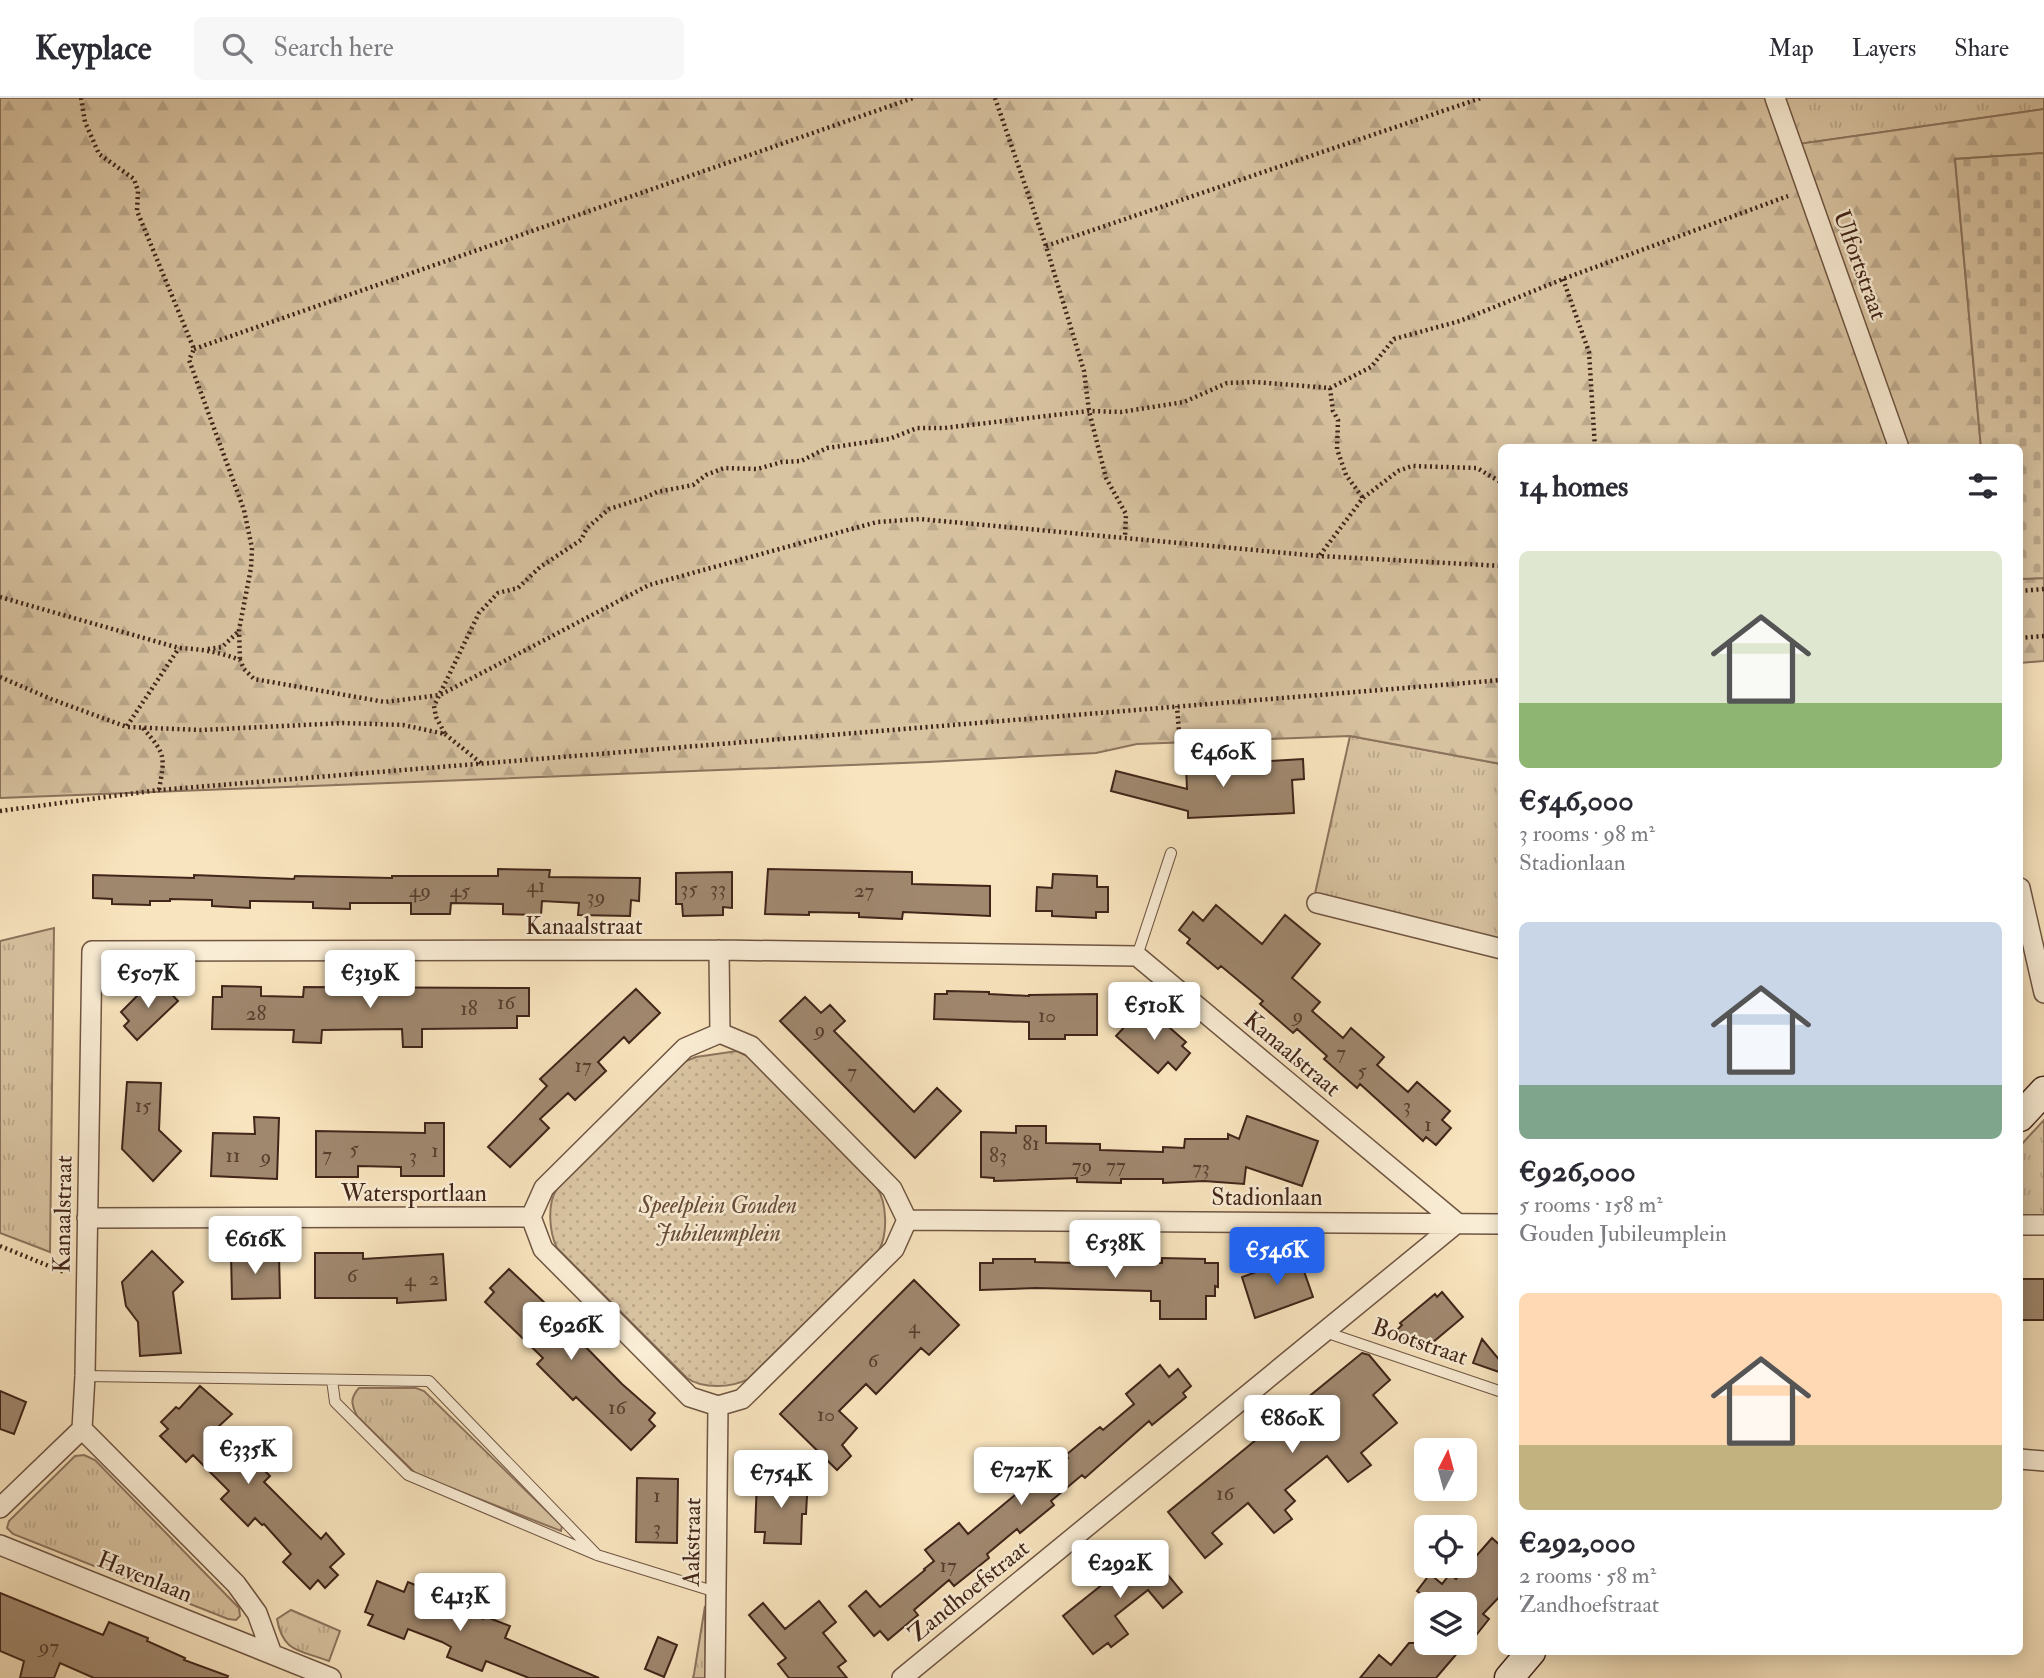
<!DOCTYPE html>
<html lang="en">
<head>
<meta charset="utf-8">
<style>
	body { margin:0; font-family:"IM FELL Double Pica",serif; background:#f7f7f7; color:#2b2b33; height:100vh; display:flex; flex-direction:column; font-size:26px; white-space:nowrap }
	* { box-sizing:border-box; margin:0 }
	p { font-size:23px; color:#7c7c81 }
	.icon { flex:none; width:38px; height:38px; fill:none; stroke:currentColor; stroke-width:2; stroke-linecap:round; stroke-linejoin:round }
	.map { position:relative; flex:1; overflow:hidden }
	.sheet { position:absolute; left:1498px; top:346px; width:525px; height:1211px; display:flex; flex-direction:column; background:#fff; border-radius:10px; box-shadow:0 4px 18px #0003 }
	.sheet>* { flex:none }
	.needle { width:46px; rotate:6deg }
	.fabs { position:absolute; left:1414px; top:1340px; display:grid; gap:14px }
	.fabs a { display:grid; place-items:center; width:63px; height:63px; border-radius:10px; background:#fff; box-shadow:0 4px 18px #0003; font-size:35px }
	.price { position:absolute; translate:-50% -60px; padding:0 16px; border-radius:7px; background:#fff; color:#222; font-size:23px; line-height:46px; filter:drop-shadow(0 2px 4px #0008) }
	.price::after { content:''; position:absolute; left:50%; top:42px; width:21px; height:16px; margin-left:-10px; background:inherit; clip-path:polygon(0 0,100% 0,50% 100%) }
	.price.selected { background:#2563eb; color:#fff }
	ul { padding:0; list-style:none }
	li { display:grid; align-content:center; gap:14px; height:371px; padding:0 21px }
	li span { display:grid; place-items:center; height:217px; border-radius:10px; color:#555 }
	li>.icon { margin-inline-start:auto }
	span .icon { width:126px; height:126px; fill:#fffc; stroke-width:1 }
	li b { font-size:30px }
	h2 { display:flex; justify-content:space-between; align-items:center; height:84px; padding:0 21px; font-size:30px }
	header { display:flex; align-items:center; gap:42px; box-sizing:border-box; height:98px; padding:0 35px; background:#fff; border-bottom:2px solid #e1e1e2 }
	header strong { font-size:33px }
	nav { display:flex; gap:38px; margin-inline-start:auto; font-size:24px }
	.search { width:490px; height:63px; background:#f7f7f7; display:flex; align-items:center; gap:18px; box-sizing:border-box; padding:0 24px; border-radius:10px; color:#7c7c81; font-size:26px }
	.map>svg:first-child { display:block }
	.grass { fill:url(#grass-tufts); stroke:#8d745e; stroke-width:2 }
	.forest { fill:url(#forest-firs); stroke:#8d745e; stroke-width:2 }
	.cemetery { fill:url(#cemetery-stones); stroke:#8d745e; stroke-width:2 }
	.park { fill:url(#park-dots); stroke:#8d745e; stroke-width:2 }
	.building { fill:#a0886f; stroke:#412519; stroke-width:2 }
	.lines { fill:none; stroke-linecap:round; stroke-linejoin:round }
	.lane-casing { stroke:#6f5542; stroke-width:12 }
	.street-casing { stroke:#6f5542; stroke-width:22 }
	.secondary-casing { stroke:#412519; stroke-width:31 }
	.path { stroke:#412519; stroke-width:4.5; stroke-dasharray:2 3.5; stroke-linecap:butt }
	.lane { stroke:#faedd5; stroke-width:10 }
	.street { stroke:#faedd5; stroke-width:19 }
	.secondary { stroke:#faedd5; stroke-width:28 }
	.labels { text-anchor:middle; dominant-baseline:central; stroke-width:5; stroke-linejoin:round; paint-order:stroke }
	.number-label { font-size:21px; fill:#593e2e }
	.street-label { font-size:24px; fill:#412519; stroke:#faedd5 }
	.park-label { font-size:24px; font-style:italic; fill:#674d3b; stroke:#faedd5 }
</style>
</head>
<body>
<header>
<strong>Keyplace</strong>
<div class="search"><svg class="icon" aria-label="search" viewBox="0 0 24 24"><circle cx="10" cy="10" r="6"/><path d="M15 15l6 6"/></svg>Search here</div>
<nav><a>Map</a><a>Layers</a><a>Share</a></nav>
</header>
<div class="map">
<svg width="2044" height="1580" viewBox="0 0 2044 1580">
	<defs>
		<pattern id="grass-tufts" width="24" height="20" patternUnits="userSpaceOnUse" patternTransform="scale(1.75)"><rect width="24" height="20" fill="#d9c4a2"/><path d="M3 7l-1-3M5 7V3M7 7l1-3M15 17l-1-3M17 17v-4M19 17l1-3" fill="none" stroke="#bba88b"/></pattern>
		<pattern id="forest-firs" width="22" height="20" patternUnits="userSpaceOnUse" patternTransform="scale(1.75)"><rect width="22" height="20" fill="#d9c4a2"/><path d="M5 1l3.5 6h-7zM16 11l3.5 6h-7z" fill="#bba88b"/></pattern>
		<pattern id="cemetery-stones" width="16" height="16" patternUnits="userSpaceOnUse" patternTransform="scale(1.75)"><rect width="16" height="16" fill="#d9c4a2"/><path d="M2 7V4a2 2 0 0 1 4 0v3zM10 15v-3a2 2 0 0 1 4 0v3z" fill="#bba88b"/></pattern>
		<pattern id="park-dots" width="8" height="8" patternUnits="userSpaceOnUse" patternTransform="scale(1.75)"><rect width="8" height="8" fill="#d9c4a2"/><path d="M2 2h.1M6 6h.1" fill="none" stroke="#bba88b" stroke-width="1.8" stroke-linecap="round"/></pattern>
	</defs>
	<rect width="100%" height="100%" fill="#f8e4be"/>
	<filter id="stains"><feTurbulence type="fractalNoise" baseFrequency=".00286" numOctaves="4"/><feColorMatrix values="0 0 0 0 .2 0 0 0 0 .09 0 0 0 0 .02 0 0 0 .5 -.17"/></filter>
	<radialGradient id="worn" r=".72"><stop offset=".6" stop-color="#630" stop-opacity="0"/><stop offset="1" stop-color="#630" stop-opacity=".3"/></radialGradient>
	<path class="grass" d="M1783,0H2044V11L1799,46Z
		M1350,638L1501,666V843L1314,800Z
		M54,830L50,1154L0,1135V843Z
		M2044,1022V1117H2020V1048Z
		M359,1290H416L424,1293L562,1428L561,1433L416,1376L357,1318C351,1306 350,1300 359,1290Z
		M84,1357L95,1362L239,1510L240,1518L236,1522L228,1521L13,1436L7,1430L9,1423L75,1358Z
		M705,1508L706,1580H693L694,1576Z
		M291,1512L340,1533L329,1563C300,1552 283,1555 277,1521Z"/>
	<path class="forest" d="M0,0H1783L1799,46L2044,11V55L1955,61L1981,350H1502L1501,666L1350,638L1137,646L1096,655L928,664L0,700Z
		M2044,480V563L2020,565V481Z"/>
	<path class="cemetery" d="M2044,55V480L2020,481V350H1981L1955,61Z"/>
	<path class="park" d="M737,953L747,958L877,1090C887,1105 888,1136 879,1152L748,1281C732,1290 702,1291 687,1280L557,1150C549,1134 547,1105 557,1091L686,963L696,959Z"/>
	<path class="building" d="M1303,661L1304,681L1292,682L1294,715L1188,720V713L1111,693L1116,673L1187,691L1186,668Z
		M498,771L550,772L549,779L640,780L639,803L631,802L630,818L578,817L579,805L542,803L541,817L503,816V806L451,805L450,816H411V805H350V811L313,810V804L250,803V810L212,808V802L170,801V803H150V807L112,806V801L93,800V777L194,780V777L294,781L295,778L392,780V778H498Z
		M768,771L912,774V786L990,788V818L903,814L902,821L859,819V815L809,814V817L765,816Z
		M732,774V810L723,809V817L683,818L682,806H676V775Z
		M1053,776L1097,778V789H1108V814H1096V820L1052,818V813H1036L1037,789L1052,790Z
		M1216,807L1262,846L1285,817L1320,846L1292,880L1320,904L1312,913L1343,940L1351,930L1384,959L1377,967L1408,994L1417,984L1450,1013L1442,1022L1451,1030L1436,1047L1426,1039L1423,1043L1360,986L1357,990L1324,961L1327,958L1297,931L1293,935L1260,906L1263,903L1221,868L1218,871L1187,845L1190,841L1179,832L1193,814L1203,823Z
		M149,886L156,894L163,887L178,903L137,942L124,928L129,923L121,914Z
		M222,888L261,889V898L303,899L304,889L529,890V918H517V930L422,931V949H403L402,931L322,932L321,945L293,944L294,932L212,931L213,899H222Z
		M636,891L660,915L629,945L624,939L598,964L606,973L575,1002L568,995L540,1021L549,1030L510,1069L488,1049L547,988L540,981Z
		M947,893L989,894V896L1029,898V897L1097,896V937H1065V941H1029V924L934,921L935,896H947Z
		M805,899L821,915L830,907L845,923L834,933L914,1014L937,990L961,1013L915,1060L780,923Z
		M1140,912L1149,920L1153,915L1186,944L1182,948L1190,955L1176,972L1168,964L1158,975L1116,938Z
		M127,984L161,985L159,1032L181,1053L153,1083L122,1051Z
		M1247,1018L1318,1043L1302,1088L1246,1069L1244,1086L1204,1083L1163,1085V1081H1121V1085L1077,1084V1080L994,1083V1080L981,1079V1034L1016,1035V1028H1046V1045L1100,1046V1052L1163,1054V1049L1184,1050L1185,1041H1228V1036L1239,1041Z
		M254,1019L279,1020L277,1081L211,1078L213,1035L255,1036Z
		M425,1025H444V1078H401V1069L358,1068V1079H316V1033L425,1035Z
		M152,1153L183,1184L173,1194L181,1255L140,1258L138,1224L126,1208L122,1184Z
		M315,1155H363V1161L443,1156L446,1202L397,1205V1200H315Z
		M231,1156H279L280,1200L232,1201Z
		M1299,1159L1313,1199L1255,1220L1242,1179Z
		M1077,1160H1121L1120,1165H1162V1160L1205,1161V1165H1218V1189L1215,1188V1198H1206V1221H1160V1203H1151V1193L1036,1190L980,1192V1165H993V1161H1035V1164L1077,1165Z
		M509,1171L547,1207L540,1214L565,1238L570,1233L622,1286L655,1315L649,1322L655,1328L631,1352L576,1299L573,1302L537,1266L543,1260L485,1204L494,1194L490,1190Z
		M2020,1181H2044V1222H2020Z
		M914,1182L959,1227L929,1257L921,1250L876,1296L866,1286L839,1313L857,1330L842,1347L851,1358L837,1372L780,1316Z
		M1442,1194L1463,1219L1426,1250L1419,1241L1411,1248L1397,1232L1402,1227L1400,1225L1435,1196L1437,1199Z
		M1482,1241L1502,1265V1275L1473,1265Z
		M1362,1255L1369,1257L1390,1282L1373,1297L1397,1325L1361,1355L1371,1367L1348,1384L1327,1358L1285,1392L1295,1403L1285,1412L1292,1421L1274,1435L1248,1405L1212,1435L1222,1446L1205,1460L1168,1414Z
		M1160,1267L1169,1279L1178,1271L1191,1288L1183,1295L1186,1299L1152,1327L1149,1323L1085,1380L1082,1377L1051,1403L1054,1407L1020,1435L1017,1431L987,1456L989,1460L954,1488L949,1482L914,1512L918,1517L888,1542L880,1533L874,1538L849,1508L866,1493L880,1509L925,1472L924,1471L934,1463L925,1452L959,1425L968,1436L1033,1382L1036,1386L1068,1360L1066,1357L1096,1332L1100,1329L1103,1332L1134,1306L1126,1296Z
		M200,1288L232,1316L218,1329L248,1361L251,1359L270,1378L264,1384L321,1441L326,1435L344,1456L330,1469L338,1477L325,1490L318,1482L310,1491L283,1464L291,1456L264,1426L262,1427L255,1420L248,1428L221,1401L229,1393L193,1357L186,1364L160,1338L168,1331L161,1324L176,1309L179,1311Z
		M0,1293L26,1304L14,1336L0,1331Z
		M783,1379L808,1380L806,1416H802L801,1446L764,1445L765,1434H755L757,1382L783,1383Z
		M637,1380L678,1381L677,1445L636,1444Z
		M1492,1440L1502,1449V1496L1483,1516L1489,1521L1465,1551V1546L1436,1580H1360L1379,1557L1391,1567L1409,1545H1465V1507H1425L1429,1502L1417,1493L1430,1476L1442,1486L1450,1476L1456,1481Z
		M1145,1449L1182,1494L1163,1510L1148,1492L1115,1518L1128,1536L1111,1549L1108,1545L1093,1556L1063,1518L1113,1478L1111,1476Z
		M377,1483L404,1494L408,1484L433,1494L430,1499L483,1521L484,1518L510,1528L505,1540L599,1580H529L486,1563L482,1573L447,1559L451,1549L442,1544L408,1531L404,1541L368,1527L373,1517L365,1514Z
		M0,1495L103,1537L109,1524L148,1540L147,1543L185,1560L184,1562L228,1578L227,1580H94L60,1565L54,1580H20L24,1563L0,1553Z
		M819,1503L836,1524L823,1535L846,1563L838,1569L847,1580H789L778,1566L786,1560L749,1517L763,1505L785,1531Z
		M658,1539L677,1547L664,1579L645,1571Z"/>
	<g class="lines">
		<defs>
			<path id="lane" d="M1137,858L1171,755
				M1325,1234L1502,1294
				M85,1278L429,1283L597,1457
				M332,1282L335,1304L408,1377L597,1457L716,1494"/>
			<path id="street" d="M1775,0L1899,350
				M2020,790L2044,895
				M1317,805L1502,851
				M719,852L720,935
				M720,935L751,948L892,1091L907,1122L894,1151L742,1301L718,1308L690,1299L543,1151L531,1119L544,1090L685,950Z
				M87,1120L531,1119
				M907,1122L1502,1126
				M2020,1127H2044
				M82,1331L85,1278L92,853L719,852L1137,858L1457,1125L902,1580
				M82,1331L236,1486L257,1515L272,1556
				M2020,1361L2044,1363
				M0,1410L82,1331
				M0,1447L331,1580
				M715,1580L718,1308"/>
			<path id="secondary" d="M2020,1019L2044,993
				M1509,1580L1531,1554"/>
		</defs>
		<use href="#lane" class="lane-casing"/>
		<use href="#street" class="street-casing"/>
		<use href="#secondary" class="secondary-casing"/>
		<path class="path" d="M81,0L85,24L99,56L134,81L138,93L137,113L194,251L189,262L244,412L252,450L251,470L239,532L240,562
			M995,0L1046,148L1084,273L1089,313L1106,380L1126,416L1125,440
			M1046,148L1481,0
			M1563,181L1589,254L1595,350
			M194,251L913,0
			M1330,290L1333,313L1338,322L1337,351L1346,377L1363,400
			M1320,457L1363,400L1398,373L1412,368L1477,370L1502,385
			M2020,493L2044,491
			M0,499L179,550C200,551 220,554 240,562L244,571L254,581L385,604L440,597L649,487L877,424L920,421L1319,458L1502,468
			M2020,540L2044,538
			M208,551L222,549L238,534
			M0,579L51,601L127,629L201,632L344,625L403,627L445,636L436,619L434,608L479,515L498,495L518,490L540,469L581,442L587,430L609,411L644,400L657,394L693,387L706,377L724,370L757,371L782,364L801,363L827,350L889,341L917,330H944L1089,313L1121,314L1184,304L1227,285L1255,284L1330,290L1371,269L1394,241L1460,223L1563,181L1788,98
			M127,628L179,550
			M143,630C166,657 165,657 159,692
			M445,636L482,666
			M1177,661L1181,660L1177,608
			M0,713L159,692L1502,582
			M0,1148L66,1175"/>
		<use href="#lane" class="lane"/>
		<use href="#street" class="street"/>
		<use href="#secondary" class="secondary"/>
	</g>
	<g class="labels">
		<g class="number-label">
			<text x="536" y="787">41</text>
			<text x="689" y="790">35</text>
			<text x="718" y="790">33</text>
			<text x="420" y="792">49</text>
			<text x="460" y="792">45</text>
			<text x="864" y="792">27</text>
			<text x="596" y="798">39</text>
			<text x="506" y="904">16</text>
			<text x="469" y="910">18</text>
			<text x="256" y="915">28</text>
			<text x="1047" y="917">10</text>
			<text x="1298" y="917">9</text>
			<text x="820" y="931">9</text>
			<text x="1341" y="954">7</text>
			<text x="583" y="967">17</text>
			<text x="1362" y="972">5</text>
			<text x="852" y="973">7</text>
			<text x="143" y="1007">15</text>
			<text x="1407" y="1007">3</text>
			<text x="1428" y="1026">1</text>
			<text x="1031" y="1045">81</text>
			<text x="354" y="1050">5</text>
			<text x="435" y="1052">1</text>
			<text x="327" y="1056">7</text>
			<text x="233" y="1057">11</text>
			<text x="413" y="1057">3</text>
			<text x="998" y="1057">83</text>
			<text x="266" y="1058">9</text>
			<text x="1082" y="1067">79</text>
			<text x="1116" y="1067">77</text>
			<text x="1201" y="1069">73</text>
			<text x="352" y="1177">6</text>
			<text x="434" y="1180">2</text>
			<text x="410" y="1181">4</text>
			<text x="914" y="1228">4</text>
			<text x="873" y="1262">6</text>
			<text x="617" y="1309">16</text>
			<text x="826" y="1316">10</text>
			<text x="1225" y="1395">16</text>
			<text x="657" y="1397">1</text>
			<text x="657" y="1429">3</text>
			<text x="948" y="1467">17</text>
			<text x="49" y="1548">97</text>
		</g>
		<g class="street-label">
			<text transform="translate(1860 167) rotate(70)">Ulfortstraat</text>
			<text x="584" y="828">Kanaalstraat</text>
			<text transform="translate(1292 956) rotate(40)">Kanaalstraat</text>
			<text x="414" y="1095">Watersportlaan</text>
			<text x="1267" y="1099">Stadionlaan</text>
			<text transform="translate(63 1116) rotate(-89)">Kanaalstraat</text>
			<text transform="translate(1420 1244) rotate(19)">Bootstraat</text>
			<text transform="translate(692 1444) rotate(-89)">Aakstraat</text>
			<text transform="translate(145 1479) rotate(22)">Havenlaan</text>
			<text transform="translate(969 1493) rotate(-39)">Zandhoefstraat</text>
		</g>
		<g class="park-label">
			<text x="718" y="1107">Speelplein Gouden<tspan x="718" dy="28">Jubileumplein</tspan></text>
		</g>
	</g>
	<rect width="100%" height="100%" filter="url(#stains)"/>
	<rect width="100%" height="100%" fill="url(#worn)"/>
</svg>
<div class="fabs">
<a><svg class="needle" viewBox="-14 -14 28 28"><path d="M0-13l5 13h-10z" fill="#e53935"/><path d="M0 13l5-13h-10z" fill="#7c7c81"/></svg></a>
<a><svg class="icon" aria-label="locate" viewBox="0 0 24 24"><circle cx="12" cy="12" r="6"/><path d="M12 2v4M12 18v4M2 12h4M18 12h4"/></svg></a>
<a><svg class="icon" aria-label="layers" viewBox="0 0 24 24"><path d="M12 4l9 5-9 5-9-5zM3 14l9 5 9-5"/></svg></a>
</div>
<b class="price" style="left:1223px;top:691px">€460K</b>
<b class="price" style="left:148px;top:912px">€507K</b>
<b class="price" style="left:370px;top:912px">€319K</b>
<b class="price" style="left:1154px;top:944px">€510K</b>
<b class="price" style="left:255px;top:1178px">€616K</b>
<b class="price" style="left:1115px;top:1182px">€538K</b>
<b class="price selected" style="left:1277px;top:1189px">€546K</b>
<b class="price" style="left:571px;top:1264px">€926K</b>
<b class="price" style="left:1292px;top:1357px">€860K</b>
<b class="price" style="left:248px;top:1388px">€335K</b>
<b class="price" style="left:1021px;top:1409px">€727K</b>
<b class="price" style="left:781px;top:1412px">€754K</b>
<b class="price" style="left:1120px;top:1502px">€292K</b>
<b class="price" style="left:460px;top:1535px">€413K</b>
<section class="sheet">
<h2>14 homes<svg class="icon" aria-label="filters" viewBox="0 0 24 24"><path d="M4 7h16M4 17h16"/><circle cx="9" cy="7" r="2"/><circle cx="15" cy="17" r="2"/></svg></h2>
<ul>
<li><span style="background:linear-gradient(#dfe7d0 70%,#8fb573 0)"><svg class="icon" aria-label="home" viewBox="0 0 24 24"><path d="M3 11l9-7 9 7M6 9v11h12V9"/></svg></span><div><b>€546,000</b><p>3 rooms · 98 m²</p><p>Stadionlaan</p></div></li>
<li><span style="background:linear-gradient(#c9d6e8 75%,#7fa58c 0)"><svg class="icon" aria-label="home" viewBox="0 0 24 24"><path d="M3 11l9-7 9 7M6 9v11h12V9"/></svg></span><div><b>€926,000</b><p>5 rooms · 158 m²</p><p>Gouden Jubileumplein</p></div></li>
<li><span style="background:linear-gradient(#ffd9b3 70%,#c2b280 0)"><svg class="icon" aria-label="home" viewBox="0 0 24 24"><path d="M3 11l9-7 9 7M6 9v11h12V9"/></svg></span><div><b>€292,000</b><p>2 rooms · 58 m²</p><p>Zandhoefstraat</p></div></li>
</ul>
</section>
</div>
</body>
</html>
